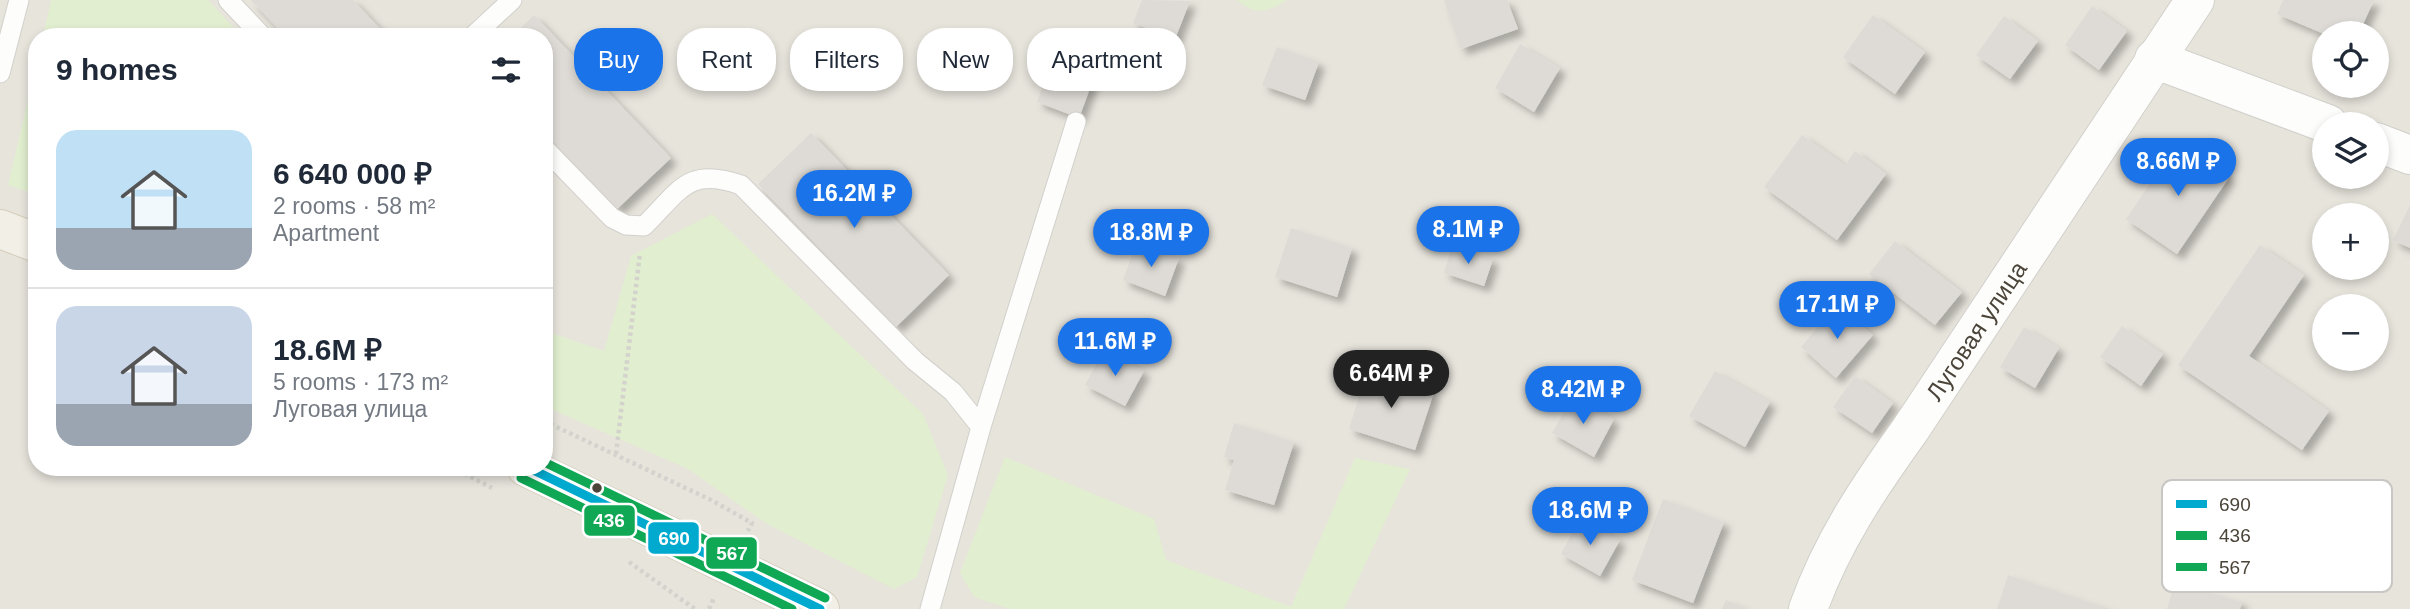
<!DOCTYPE html>
<html lang="en">
<head>
<meta charset="utf-8">
<style>
	body { margin:0; font-family:Arial,sans-serif; background:#f6f6f7; color:#1f2937; height:100vh; display:flex; flex-direction:column; font-size:26px; white-space:nowrap }
	* { box-sizing:border-box; margin:0 }
	p { font-size:23px; color:#747a83 }
	.icon { flex:none; width:38px; height:38px; fill:none; stroke:currentColor; stroke-width:2; stroke-linecap:round; stroke-linejoin:round }
	.map { position:relative; flex:1; overflow:hidden }
	.panel { position:absolute; left:28px; top:28px; width:525px; height:448px; display:flex; flex-direction:column; background:#fff; border-radius:28px; box-shadow:0 4px 10px #0003 }
	.panel>* { flex:none }
	.top-card { position:absolute; left:574px; top:28px; width:665px; height:63px; display:flex; gap:14px }
	.tools { position:absolute; left:2312px; top:21px; display:grid; gap:14px }
	.tools a { display:grid; place-items:center; width:77px; height:77px; border-radius:50%; background:#fff; box-shadow:0 4px 10px #0003; font-size:35px }
	.price { position:absolute; translate:-50% -60px; padding:0 16px; border-radius:24px; background:#1a73e8; color:#fff; font-size:23px; line-height:46px; filter:drop-shadow(0 2px 4px #0008) }
	.price::after { content:''; position:absolute; left:50%; top:42px; width:21px; height:16px; margin-left:-10px; background:inherit; clip-path:polygon(0 0,100% 0,50% 100%) }
	.price.active { background:#222; color:#fff }
	ul { padding:0; list-style:none }
	li { display:flex; align-items:center; gap:21px; height:175px; padding:0 28px }
	li+li { border-top:2px solid #e0e1e3 }
	li span { display:grid; place-items:center; flex:none; width:196px; height:140px; border-radius:21px; color:#555 }
	li>.icon { margin-inline-start:auto }
	span .icon { width:84px; height:84px; fill:#fffc; stroke-width:1 }
	li b { font-size:30px }
	h2 { display:flex; justify-content:space-between; align-items:center; height:84px; padding:0 28px; font-size:30px }
	.tag { padding:0 24px; border-radius:28px; background:#fff; box-shadow:0 4px 10px #0003; font-size:24px; line-height:63px }
	.tag.active { background:#1a73e8; color:#fff }
	.map>svg:first-child { display:block }
	.residential { fill:#e7e4dc; fill-rule:evenodd }
	.green { fill:#e1eecf }
	.building { fill:#dedbd6; filter:url(#shadow) }
	.lines { fill:none; stroke-linecap:round; stroke-linejoin:round }
	.service-casing { stroke:#d2d0cb; stroke-width:21 }
	.minor-casing { stroke:#d2d0cb; stroke-width:40 }
	.primary-casing { stroke:#d6cebb; stroke-width:40 }
	.path { stroke:#d3d2cc; stroke-width:4.5; stroke-dasharray:3.5 3.5; stroke-linecap:butt }
	.service { stroke:#fdfdfc; stroke-width:19 }
	.minor { stroke:#fdfdfc; stroke-width:38 }
	.primary { stroke:#f2efe6; stroke-width:38 }
	.bus-1-casing { stroke:#fff; stroke-width:14 }
	.bus-2-casing { stroke:#fff; stroke-width:14 }
	.bus-3-casing { stroke:#fff; stroke-width:14 }
	.bus-1 { stroke:#00a9ce; stroke-width:9 }
	.bus-2 { stroke:#10a855; stroke-width:9 }
	.bus-3 { stroke:#10a855; stroke-width:9 }
	.bus-dot { fill:#4b4439; stroke:#fff; stroke-width:2.5 }
	.labels { text-anchor:middle; dominant-baseline:central; stroke-width:6; stroke-linejoin:round; paint-order:stroke }
	.street-label { font-size:24px; fill:#4b4439; stroke:#fff }
	.key { fill:#fff; stroke:#c9c7c4; stroke-width:2 }
	.key-label { font-size:19px; fill:#4b4439 }
	.line-badge { stroke:#fff; stroke-width:2.5 }
	.badge-label { font-size:19px; text-anchor:middle; font-weight:bold; fill:#fff }
</style>
</head>
<body>
<div class="map">
<svg width="2410" height="609" viewBox="0 0 2410 609">
	<defs>
		<filter id="shadow"><feDropShadow dx="6" dy="6" stdDeviation="3.5" flood-color="#0004"/></filter>
	</defs>
	<rect width="100%" height="100%" fill="#f4f2ee"/>
	<path class="residential" d="M0,0H2410V609H0ZM2324,33H2376V86H2324ZM37,37H544V467H37ZM2324,124H2376V177H2324ZM2324,215H2376V268H2324ZM2324,306H2376V359H2324Z"/>
	<path class="green" d="M51,0H208L242,37H43Z
		M1237,0H1287C1268,12 1255,16 1237,0Z
		M37,62V195L8,185Z
		M712,214L923,414L948,475L917,577L894,589L767,524L688,469L544,406V320L554,334L604,351L631,256Z
		M1005,457L1154,519L1166,560L1291,607L1355,458L1410,469L1344,609H1010L974,597L960,573Z"/>
	<path class="building" d="M251,0H353L388,37H286Z
		M1142,0L1190,1L1175,39L1133,23Z
		M1444,0H1507L1518,29L1461,49Z
		M2283,0H2374L2359,33L2324,34L2277,14Z
		M2092,6L2127,31L2099,70L2065,45Z
		M534,15L671,158L617,209L544,132V37H511Z
		M1873,15L1925,52L1895,94L1843,57Z
		M2004,16L2038,41L2010,79L1976,55Z
		M1520,44L1560,68L1534,112L1495,88Z
		M1277,47L1319,62L1305,100L1262,85Z
		M1051,65L1093,80L1079,118L1037,102Z
		M811,133L949,275L896,327L758,184Z
		M1802,135L1845,165L1855,151L1886,174L1837,240L1764,187Z
		M2179,141L2230,176L2177,254L2126,219Z
		M2410,205V248L2393,240Z
		M1291,228L1352,248L1337,297L1275,277Z
		M1895,241L1962,292L1935,325L1869,274Z
		M1137,242L1179,258L1165,296L1123,280Z
		M1452,245L1493,259L1484,286L1444,273Z
		M2260,245L2304,275L2249,356L2329,411L2302,450L2178,365Z
		M1837,304L1873,335L1836,378L1801,347Z
		M2122,326L2163,354L2141,386L2100,357Z
		M2024,327L2059,348L2035,388L2000,367Z
		M1105,349L1144,371L1125,406L1085,385Z
		M1367,371L1434,392L1415,450L1349,429Z
		M1715,371L1770,402L1745,447L1689,416Z
		M1855,376L1893,403L1872,433L1833,407Z
		M1573,396L1614,419L1594,457L1552,433Z
		M1234,423L1294,442L1274,505L1225,490L1234,460L1224,457Z
		M1663,499L1724,522L1693,603L1632,580Z
		M1580,518L1620,540L1600,576L1561,554Z
		M2008,575L2110,609H1997Z
		M2175,582L2242,602L2240,609H2167Z
		M1726,600L1746,609H1722Z"/>
	<g class="lines">
		<defs>
			<path id="service" d="M228,0L263,37
				M472,37L512,0
				M0,73L19,0
				M544,148L612,218L626,225L644,226C680,191 687,166 741,185L915,361L953,392L981,427
				M930,609L981,427L1076,122"/>
			<g id="minor">
				<path d="M2154,59L2328,124"/>
				<path d="M2376,142L2410,155"/>
				<path id="s1" d="M1808,609C1832,542 1869,487 1910,430L2195,0"/>
			</g>
			<path id="primary" d="M0,229L37,243
				M526,467L820,609"/>
		</defs>
		<use href="#service" class="service-casing"/>
		<use href="#minor" class="minor-casing"/>
		<use href="#primary" class="primary-casing"/>
		<path class="path" d="M544,421L711,500L752,523L748,531
			M616,454L640,253
			M452,467L492,488
			M629,562L695,609
			M709,609L714,598"/>
		<use href="#service" class="service"/>
		<use href="#minor" class="minor"/>
		<use href="#primary" class="primary"/>
		<defs>
			<path id="bus-1" d="M527,467L820,609"/>
			<path id="bus-2" d="M521,478L792,609"/>
			<path id="bus-3" d="M544,462L825,598"/>
		</defs>
		<use href="#bus-1" class="bus-1-casing"/>
		<use href="#bus-2" class="bus-2-casing"/>
		<use href="#bus-3" class="bus-3-casing"/>
		<use href="#bus-1" class="bus-1"/>
		<use href="#bus-2" class="bus-2"/>
		<use href="#bus-3" class="bus-3"/>
	</g>
	<circle class="bus-dot" cx="597" cy="488" r="6"/>
	<g class="labels">
		<g class="street-label">
			<text stroke="none"><textPath href="#s1" startOffset="326">Луговая улица</textPath></text>
		</g>
	</g>
	<rect x="2162" y="480" width="230" height="112" rx="10" class="key"/>
	<rect x="2176" y="500" width="31" height="8" fill="#00a9ce"/>
	<rect x="2176" y="531" width="31" height="9" fill="#10a855"/>
	<rect x="2176" y="563" width="31" height="8" fill="#10a855"/>
	<g class="key-label">
		<text x="2219" y="511">690</text>
		<text x="2219" y="542">436</text>
		<text x="2219" y="574">567</text>
	</g>
	<g class="line-badge">
		<rect x="583" y="504" width="53" height="33" rx="7" fill="#10a855"/>
		<rect x="647" y="521" width="53" height="34" rx="7" fill="#00a9ce"/>
		<rect x="705" y="536" width="53" height="34" rx="7" fill="#10a855"/>
	</g>
	<g class="badge-label">
		<text x="609" y="527">436</text>
		<text x="674" y="545">690</text>
		<text x="732" y="560">567</text>
	</g>
</svg>
<div class="tools">
<a><svg class="icon" aria-label="locate" viewBox="0 0 24 24"><circle cx="12" cy="12" r="6"/><path d="M12 2v4M12 18v4M2 12h4M18 12h4"/></svg></a>
<a><svg class="icon" aria-label="layers" viewBox="0 0 24 24"><path d="M12 4l9 5-9 5-9-5zM3 14l9 5 9-5"/></svg></a>
<a>+</a>
<a>−</a>
</div>
<b class="price" style="left:2178px;top:198px">8.66M ₽</b>
<b class="price" style="left:854px;top:230px">16.2M ₽</b>
<b class="price" style="left:1468px;top:266px">8.1M ₽</b>
<b class="price" style="left:1151px;top:269px">18.8M ₽</b>
<b class="price" style="left:1837px;top:341px">17.1M ₽</b>
<b class="price" style="left:1115px;top:378px">11.6M ₽</b>
<b class="price active" style="left:1391px;top:410px">6.64M ₽</b>
<b class="price" style="left:1583px;top:426px">8.42M ₽</b>
<b class="price" style="left:1590px;top:547px">18.6M ₽</b>
<div class="top-card">
<a class="tag active">Buy</a>
<a class="tag">Rent</a>
<a class="tag">Filters</a>
<a class="tag">New</a>
<a class="tag">Apartment</a>
</div>
<section class="panel">
<h2>9 homes<svg class="icon" aria-label="filters" viewBox="0 0 24 24"><path d="M4 7h16M4 17h16"/><circle cx="9" cy="7" r="2"/><circle cx="15" cy="17" r="2"/></svg></h2>
<ul>
<li><span style="background:linear-gradient(#bfe0f5 70%,#9aa5b1 0)"><svg class="icon" aria-label="home" viewBox="0 0 24 24"><path d="M3 11l9-7 9 7M6 9v11h12V9"/></svg></span><div><b>6 640 000 ₽</b><p>2 rooms · 58 m²</p><p>Apartment</p></div></li>
<li><span style="background:linear-gradient(#c9d6e8 70%,#9aa5b1 0)"><svg class="icon" aria-label="home" viewBox="0 0 24 24"><path d="M3 11l9-7 9 7M6 9v11h12V9"/></svg></span><div><b>18.6M ₽</b><p>5 rooms · 173 m²</p><p>Луговая улица</p></div></li>
</ul>
</section>
</div>
</body>
</html>
